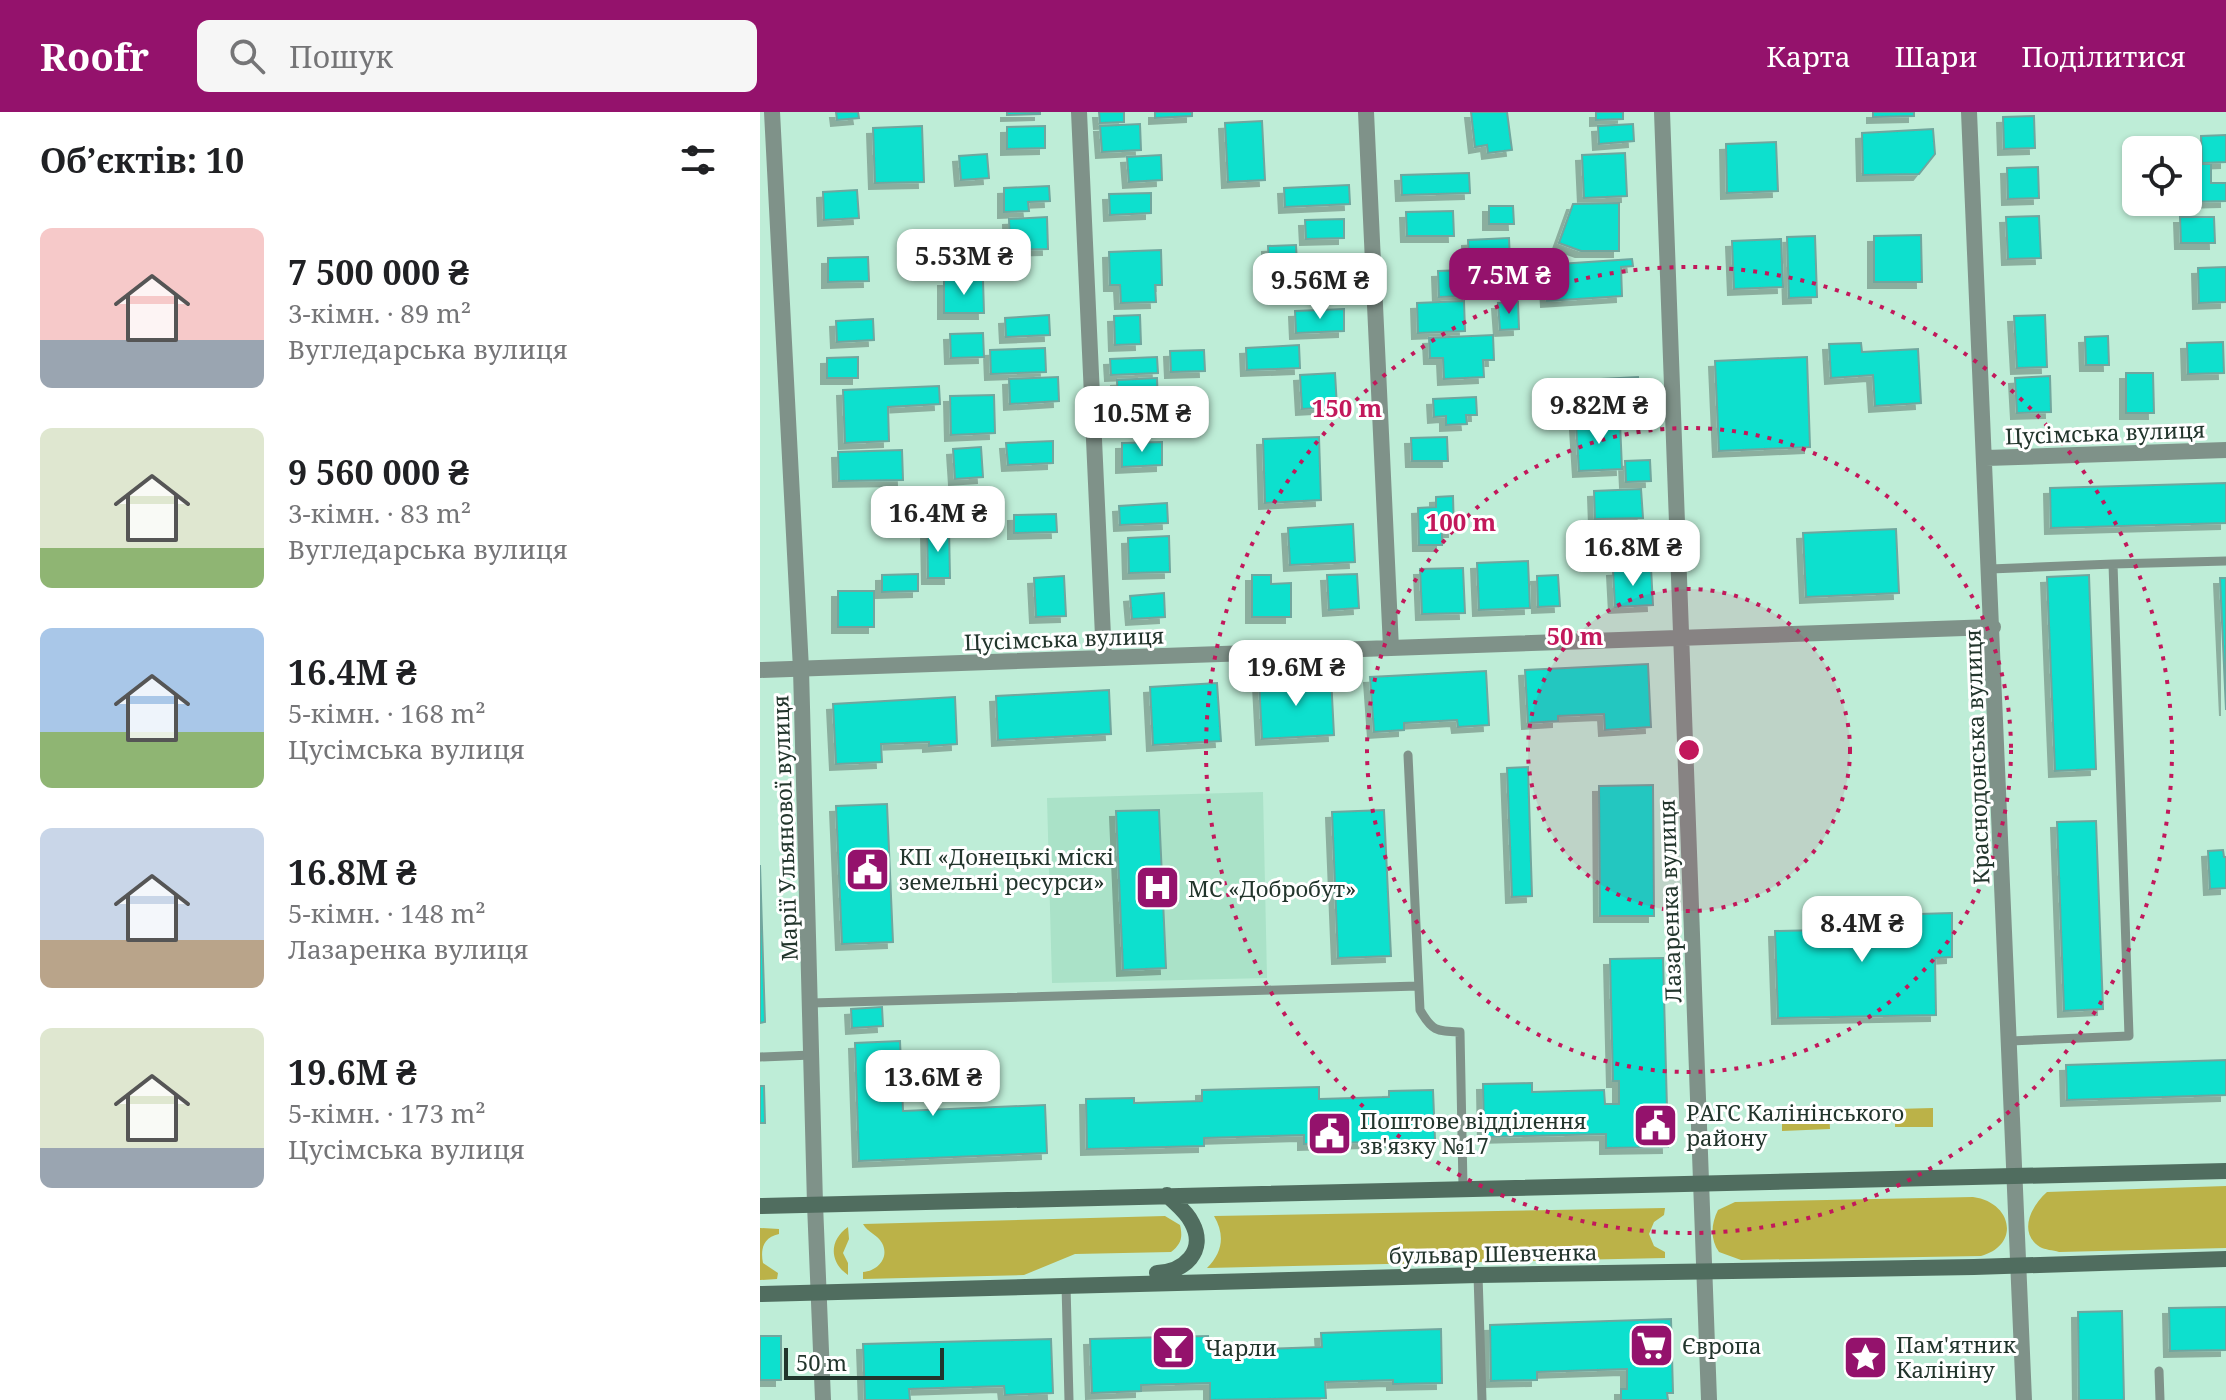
<!DOCTYPE html>
<html lang="uk">
<head>
<meta charset="utf-8">
<style>
	body { margin:0; font-family:"Noto Serif",serif; background:#f6f6f6; color:#202124; height:100vh; display:flex; flex-direction:column; font-size:30px; white-space:nowrap }
	* { box-sizing:border-box; margin:0 }
	p { font-size:26px; color:#757577 }
	.icon { flex:none; width:44px; height:44px; fill:none; stroke:currentColor; stroke-width:2; stroke-linecap:round; stroke-linejoin:round }
	.map { position:relative; flex:1; overflow:hidden }
	.sheet { display:flex; flex-direction:column; background:#fff; width:760px }
	.sheet>* { flex:none }
	.tools { position:absolute; left:1362px; top:24px; display:grid; gap:16px }
	.tools a { display:grid; place-items:center; width:80px; height:80px; border-radius:12px; background:#fff; box-shadow:0 2px 6px #0004; font-size:40px }
	.scale { position:absolute; left:24px; bottom:20px; width:160px; box-sizing:border-box; padding-left:8px; border:4px solid #22352c; border-top:0; font-size:22px; line-height:28px; white-space:nowrap; color:#22352c; -webkit-text-stroke:6px #fff; paint-order:stroke }
	.price { position:absolute; translate:-50% -68px; padding:0 18px; border-radius:16px; background:#fff; color:#222; font-size:26px; line-height:52px; filter:drop-shadow(0 2px 4px #0008) }
	.price::after { content:''; position:absolute; left:50%; top:48px; width:24px; height:18px; margin-left:-12px; background:inherit; clip-path:polygon(0 0,100% 0,50% 100%) }
	.price.active { background:#94126c; color:#fff }
	ul { padding:0; list-style:none }
	li { display:flex; align-items:center; gap:24px; height:200px; padding:0 40px }
	li span { display:grid; place-items:center; flex:none; width:224px; height:160px; border-radius:12px; color:#555 }
	li>.icon { margin-inline-start:auto }
	span .icon { width:96px; height:96px; fill:#fffc; stroke-width:1 }
	li b { font-size:34px }
	h2 { display:flex; justify-content:space-between; align-items:center; height:96px; padding:0 40px; font-size:34px }
	header { display:flex; align-items:center; gap:48px; box-sizing:border-box; height:112px; padding:0 40px; background:#94126c; color:#fff }
	header strong { font-size:38px }
	nav { display:flex; gap:44px; margin-inline-start:auto; font-size:28px }
	.search { width:560px; height:72px; background:#f6f6f6; display:flex; align-items:center; gap:20px; box-sizing:border-box; padding:0 28px; border-radius:12px; color:#757577; font-size:30px }
	main { display:flex; flex:1; min-height:0 }
	.map>svg:first-child { display:block }
	.built { fill:#aae2c8 }
	.green { fill:#bbb248 }
	.building { fill:#07e0ce; stroke:#71a69e; stroke-width:2; filter:url(#shadow) }
	.lines { fill:none; stroke-linecap:round; stroke-linejoin:round }
	.service { stroke:#7f9289; stroke-width:9 }
	.minor { stroke:#7f9289; stroke-width:16 }
	.tertiary { stroke:#7f9289; stroke-width:16 }
	.secondary { stroke:#506d5f; stroke-width:16 }
	.ring { fill:none; stroke:#c2185b; stroke-width:4; stroke-dasharray:4 8 }
	.labels { text-anchor:middle; dominant-baseline:central; stroke-width:6; stroke-linejoin:round; paint-order:stroke }
	.street-label { font-size:22px; fill:#22352c; stroke:#fff }
	.poi-label { font-size:22px; fill:#22352c; stroke:#fff; text-anchor:start }
	.centre { fill:#c2185b; stroke:#fff; stroke-width:4 }
	.ring-label { font-size:24px; text-anchor:middle; font-weight:bold; fill:#c2185b; stroke:#fff; stroke-width:6; stroke-linejoin:round; paint-order:stroke }
</style>
</head>
<body>
<header>
<strong>Roofr</strong>
<div class="search"><svg class="icon" aria-label="search" viewBox="0 0 24 24"><circle cx="10" cy="10" r="6"/><path d="M15 15l6 6"/></svg>Пошук</div>
<nav><a>Карта</a><a>Шари</a><a>Поділитися</a></nav>
</header>
<main>
<section class="sheet">
<h2>Об’єктів: 10<svg class="icon" aria-label="filters" viewBox="0 0 24 24"><path d="M4 7h16M4 17h16"/><circle cx="9" cy="7" r="2"/><circle cx="15" cy="17" r="2"/></svg></h2>
<ul>
<li><span style="background:linear-gradient(#f6c9c9 70%,#9aa5b1 0)"><svg class="icon" aria-label="home" viewBox="0 0 24 24"><path d="M3 11l9-7 9 7M6 9v11h12V9"/></svg></span><div><b>7 500 000 ₴</b><p>3-кімн. · 89 m²</p><p>Вугледарська вулиця</p></div></li>
<li><span style="background:linear-gradient(#dfe7d0 75%,#8fb573 0)"><svg class="icon" aria-label="home" viewBox="0 0 24 24"><path d="M3 11l9-7 9 7M6 9v11h12V9"/></svg></span><div><b>9 560 000 ₴</b><p>3-кімн. · 83 m²</p><p>Вугледарська вулиця</p></div></li>
<li><span style="background:linear-gradient(#a9c7e8 65%,#8fb573 0)"><svg class="icon" aria-label="home" viewBox="0 0 24 24"><path d="M3 11l9-7 9 7M6 9v11h12V9"/></svg></span><div><b>16.4M ₴</b><p>5-кімн. · 168 m²</p><p>Цусімська вулиця</p></div></li>
<li><span style="background:linear-gradient(#c9d6e8 70%,#b9a48a 0)"><svg class="icon" aria-label="home" viewBox="0 0 24 24"><path d="M3 11l9-7 9 7M6 9v11h12V9"/></svg></span><div><b>16.8M ₴</b><p>5-кімн. · 148 m²</p><p>Лазаренка вулиця</p></div></li>
<li><span style="background:linear-gradient(#dfe7d0 75%,#9aa5b1 0)"><svg class="icon" aria-label="home" viewBox="0 0 24 24"><path d="M3 11l9-7 9 7M6 9v11h12V9"/></svg></span><div><b>19.6M ₴</b><p>5-кімн. · 173 m²</p><p>Цусімська вулиця</p></div></li>
</ul>
</section>
<div class="map">
<svg width="1466" height="1288" viewBox="0 0 1466 1288">
	<defs>
		<filter id="shadow"><feDropShadow dx="-6" dy="6" stdDeviation="0" flood-color="#0004"/></filter>
	</defs>
	<rect width="100%" height="100%" fill="#beedd7"/>
	<path class="built" d="M503,680L507,866L292,871L287,686Z"/>
	<path class="green" d="M1173,996V1015H1135V997Z
		M1069,998L1070,1017L1022,1019V1000Z
		M1466,1074V1136L1299,1140C1293,1138 1285,1138 1280,1135C1257,1120 1272,1093 1287,1080Z
		M1213,1085C1252,1090 1261,1133 1221,1144L981,1148L959,1140C950,1127 951,1112 958,1098L975,1090Z
		M905,1096L904,1103L894,1110L889,1122L894,1134L905,1140V1146L447,1156C463,1140 465,1123 454,1104Z
		M405,1104L420,1113C423,1126 421,1132 411,1140L315,1142L264,1163L103,1167V1160C117,1159 130,1146 122,1131C117,1122 108,1121 103,1112Z
		M88,1115L89,1127L83,1141L88,1151V1163C69,1150 69,1128 88,1115Z
		M0,1116L19,1117V1122C4,1125 0,1136 3,1151L18,1161L17,1167L0,1168Z"/>
	<path class="building" d="M76,0H98L99,6L77,8Z
		M247,0H280V2L247,3Z
		M339,0H364V10L340,11Z
		M395,0H432V4L395,6Z
		M711,0H747L752,38L728,41L727,33L715,35Z
		M836,0H863V7L836,8Z
		M1113,0H1154V4L1113,5Z
		M1274,4L1275,36L1244,37L1243,5Z
		M502,9L505,68L468,70L465,11Z
		M380,12L381,38L342,40L340,14Z
		M873,12L874,29L839,32L838,14Z
		M162,14L164,70L115,71L113,16Z
		M285,14V36L247,37V15Z
		M1173,17L1175,42L1159,62L1103,63L1102,21Z
		M1466,23V50L1442,51L1441,24Z
		M1016,30L1018,79L967,81L966,32Z
		M865,41L867,84L824,86L822,43Z
		M227,42L229,66L201,68L199,44Z
		M401,43L402,68L369,70L367,45Z
		M1428,52H1451V71H1466V89L1428,90Z
		M1278,55L1279,86L1248,87L1247,56Z
		M709,61L710,81L642,83L641,63Z
		M589,73L590,92L525,95L524,76Z
		M289,74L290,89L268,90L269,99L244,100V76Z
		M97,78L99,106L64,108L63,80Z
		M391,81V101L350,103L349,82Z
		M859,91V139H821L799,131L813,92Z
		M729,94H753L754,112H729Z
		M693,99L694,124H647L646,100Z
		M1279,104L1281,146L1248,147L1246,105Z
		M287,105L288,137L250,138L249,107Z
		M1420,105H1454L1455,131H1421Z
		M584,107V126L546,127L545,108Z
		M1161,123L1162,170H1114V124Z
		M1055,124L1057,185L1029,186L1027,125Z
		M749,126L750,150L709,151L708,128Z
		M1021,127L1023,175L974,177L972,129Z
		M536,133L537,152L509,153L508,134Z
		M401,138L402,173H395L396,190L361,191L360,173H350L349,140Z
		M108,145L109,169L68,170V146Z
		M872,147L873,154L861,155L862,184L787,189L785,153Z
		M1466,155V190L1439,191L1438,156Z
		M707,158L708,184L679,185L678,159Z
		M582,161L584,183L540,186L538,164Z
		M184,168H223L224,201H184Z
		M704,189L705,219L658,221L657,191Z
		M758,190L759,217L740,218L738,191Z
		M584,197V219L536,221L535,199Z
		M289,203L290,223L246,225L245,206Z
		M380,203L381,232L355,233L354,204Z
		M1285,203L1287,255L1257,256L1254,204Z
		M113,207L114,228L77,230L76,209Z
		M223,221L224,245L191,246L190,222Z
		M733,223L734,248H723L724,265L684,267L683,246H670L669,226Z
		M1348,224L1349,253H1326L1325,225Z
		M1463,230L1464,261L1428,262L1427,231Z
		M1101,231L1102,240L1158,237L1161,291L1115,294L1113,263L1071,266L1069,232Z
		M539,233L540,256L487,258L486,236Z
		M285,236L286,260L231,262L230,238Z
		M444,238L445,259L411,260L410,239Z
		M98,245V266H67V246Z
		M397,245L398,261L351,263L350,247Z
		M1047,245L1050,335L959,339L955,249Z
		M575,261L577,295L542,297L540,263Z
		M1366,261H1393L1394,301H1366Z
		M1290,264L1291,300L1257,301L1255,266Z
		M298,265L299,289L250,292L249,267Z
		M878,265L880,303L824,306L822,268Z
		M397,266L398,294L358,295L357,268Z
		M179,274L180,292L128,295L129,329L85,331L83,278Z
		M234,283L235,321L191,323L190,284Z
		M716,285L717,303H706L707,312L686,313V304L674,305L673,287Z
		M860,310L862,357L819,359L816,312Z
		M559,325L561,388L505,391L503,327Z
		M687,325L688,349H652L651,326Z
		M293,329V351L248,353L246,331Z
		M402,330V353L362,355V331Z
		M221,335L223,365L195,367L193,337Z
		M142,338L143,368L79,369L78,340Z
		M890,348L891,369L866,370L865,349Z
		M1466,371V411L1291,416L1290,376Z
		M881,377L883,406L835,407L834,379Z
		M693,384L694,419H682V433H659L658,396L676,395V385Z
		M407,391L408,411L360,413L359,394Z
		M296,402L297,420L254,421V403Z
		M593,412L595,450L530,453L528,416Z
		M167,417H189L190,466H168Z
		M1136,417L1139,481L1046,485L1043,421Z
		M409,424L410,460L369,461L368,426Z
		M768,449L770,496L719,498L717,451Z
		M703,456L705,501L662,502L660,457Z
		M891,456L893,493L855,495L853,458Z
		M158,462V479L122,480V463Z
		M597,462L599,496L569,498L567,463Z
		M492,463H511V472L531,471V505H492Z
		M798,463L800,494L778,495L777,464Z
		M1329,463L1336,657L1295,659L1287,465Z
		M304,464L306,504L276,505L274,466Z
		M1460,466H1466V598Z
		M78,479H114V515H78Z
		M404,481L405,505L372,507L370,484Z
		M888,552L891,615L845,618L844,602L798,604V609L768,611L765,558Z
		M726,559L729,613L698,615L697,608L644,611V618L614,620L610,565Z
		M571,565L574,623L502,627L499,569Z
		M457,571L461,629L393,633L390,575Z
		M349,578L351,622L238,628L236,584Z
		M195,585L197,632L169,634V630L121,632L122,650L76,652L73,592Z
		M768,655L772,784L752,785L747,656Z
		M893,673L894,804H840L839,674Z
		M127,692L133,830L82,832L76,694Z
		M399,698L406,856L363,858L356,699Z
		M624,698L631,844L578,846L572,700Z
		M1336,709L1343,897L1304,899L1297,710Z
		M1463,738L1464,745H1466V776L1450,777L1448,739Z
		M0,753L5,910L0,911Z
		M1094,785L1113,791L1123,803L1192,801V845L1175,846L1176,903L1018,906L1015,819L1064,818L1065,808L1075,792Z
		M903,846L908,1035L846,1036V1022L724,1025L723,972L772,971V980L844,978L845,992H859V969H853L850,847Z
		M122,895L123,914L92,916L91,897Z
		M140,929L143,999L285,993L287,1041L99,1049L95,931Z
		M1466,948V983L1307,988L1306,953Z
		M0,974H4L5,1011H0Z
		M559,975V987L629,985V979L673,978L675,1028L544,1032V1023L444,1026V1034L327,1037L326,987L374,986V991L442,989V978Z
		M1466,1195V1238L1410,1239L1409,1196Z
		M1362,1199L1364,1288H1319L1318,1200Z
		M911,1207L913,1281H907L908,1288H861V1277H867V1257L777,1260V1268L731,1269L730,1213Z
		M681,1217L682,1271L633,1272V1268L565,1270L566,1286L450,1288V1271L381,1273V1279L332,1281L330,1227L448,1224V1239L562,1235L561,1221Z
		M0,1224H21V1268H0Z
		M291,1227L293,1281L245,1283L244,1274L149,1277L150,1288H105L103,1232Z"/>
	<g class="lines">
		<path class="service" d="M1353,452L1466,449
			M1230,457L1353,452L1369,924L1250,929
			M648,643L660,898C672,919 676,919 700,920L703,1075
			M51,891L658,874
			M0,945L52,943
			M718,1163L722,1288
			M306,1173L309,1288
			M1399,1259L1400,1288"/>
		<path class="minor" d="M319,0L344,546
			M606,0L631,536
			M902,0L949,1288
			M1209,0L1264,1288
			M1226,346L1466,338
			M0,558L1233,515"/>
		<path class="tertiary" d="M12,0L41,557L55,1092L63,1288"/>
		<path class="secondary" d="M0,1094L1466,1059
			M397,1161C424,1160 447,1139 432,1111C427,1100 415,1091 407,1083
			M0,1182L718,1163L1214,1155L1466,1147"/>
	</g>
	<circle cx="929" cy="638" r="161" fill="#c2185b" fill-opacity=".12"/>
	<g class="ring">
		<circle cx="929" cy="638" r="161"/>
		<circle cx="929" cy="638" r="322"/>
		<circle cx="929" cy="638" r="483"/>
	</g>
	<defs>
		<symbol id="civic-square" viewBox="-11 -11 22 22"><rect x="-9" y="-9" width="18" height="18" rx="4" fill="#94126c" stroke="#fff"/><path d="M-.6-6.5H3V-4.5H.6V-3L4-1V1h2V6H-6V1h2V-1L-.6-3ZM-1.2 2.5V6h2.4V2.5Z" fill="#fff"/></symbol>
		<symbol id="hospital-square" viewBox="-11 -11 22 22"><rect x="-9" y="-9" width="18" height="18" rx="4" fill="#94126c" stroke="#fff"/><path d="M-5-5h3v3.5h4V-5h3V5h-3V1.5h-4V5h-3Z" fill="#fff"/></symbol>
		<symbol id="supermarket-square" viewBox="-11 -11 22 22"><rect x="-9" y="-9" width="18" height="18" rx="4" fill="#94126c" stroke="#fff"/><path d="M-6-5.5h2.5l.6 2H6L4.5 2H-2.5L-4.4-4H-6ZM-1.5 3.2a1.3 1.3 0 1 0 .1 0ZM3 3.2a1.3 1.3 0 1 0 .1 0Z" fill="#fff"/></symbol>
		<symbol id="bar-square" viewBox="-11 -11 22 22"><rect x="-9" y="-9" width="18" height="18" rx="4" fill="#94126c" stroke="#fff"/><path d="M-6-5H6L.8 .8V4.5H3.5V6h-7V4.5H-.8V.8Z" fill="#fff"/></symbol>
		<symbol id="sight-square" viewBox="-11 -11 22 22"><rect x="-9" y="-9" width="18" height="18" rx="4" fill="#94126c" stroke="#fff"/><path d="M0-6L1.8-2.2L6-1.7L2.9 1.2L3.7 5.4L0 3.3L-3.7 5.4L-2.9 1.2L-6-1.7L-1.8-2.2Z" fill="#fff"/></symbol>
	</defs>
	<g fill-rule="evenodd">
		<use href="#civic-square" x="82" y="732" width="51" height="51"/>
		<use href="#hospital-square" x="372" y="750" width="51" height="51"/>
		<use href="#civic-square" x="870" y="988" width="51" height="51"/>
		<use href="#civic-square" x="544" y="996" width="51" height="51"/>
		<use href="#supermarket-square" x="866" y="1208" width="51" height="51"/>
		<use href="#bar-square" x="388" y="1210" width="51" height="51"/>
		<use href="#sight-square" x="1080" y="1220" width="51" height="51"/>
	</g>
	<g class="labels">
		<g class="street-label">
			<text transform="translate(1345 320) rotate(-2)">Цусімська вулиця</text>
			<text transform="translate(304 526) rotate(-2)">Цусімська вулиця</text>
			<text transform="translate(1216 645) rotate(-92)">Краснодонська вулиця</text>
			<text transform="translate(24 716) rotate(-92)">Марії Ульянової вулиця</text>
			<text transform="translate(909 789) rotate(-92)">Лазаренка вулиця</text>
			<text transform="translate(733 1141) rotate(-1)">бульвар Шевченка</text>
		</g>
		<g class="poi-label">
			<text x="139" y="744">КП «Донецькі міскі<tspan x="139" dy="25">земельні ресурси»</tspan></text>
			<text x="428" y="776">МС «Добробут»</text>
			<text x="926" y="1000">РАГС Калінінського<tspan x="926" dy="25">району</tspan></text>
			<text x="600" y="1008">Поштове відділення<tspan x="600" dy="25">зв'язку №17</tspan></text>
			<text x="1136" y="1232">Пам'ятник<tspan x="1136" dy="25">Калініну</tspan></text>
			<text x="922" y="1233">Європа</text>
			<text x="445" y="1235">Чарли</text>
		</g>
	</g>
	<circle cx="929" cy="638" r="12" class="centre"/>
	<g class="ring-label">
		<text x="587" y="305">150 m</text>
		<text x="701" y="419">100 m</text>
		<text x="815" y="533">50 m</text>
	</g>
</svg>
<div class="tools">
<a><svg class="icon" aria-label="locate" viewBox="0 0 24 24"><circle cx="12" cy="12" r="6"/><path d="M12 2v4M12 18v4M2 12h4M18 12h4"/></svg></a>
</div>
<div class="scale">50 m</div>
<b class="price" style="left:204px;top:185px">5.53M ₴</b>
<b class="price active" style="left:749px;top:204px">7.5M ₴</b>
<b class="price" style="left:560px;top:209px">9.56M ₴</b>
<b class="price" style="left:839px;top:334px">9.82M ₴</b>
<b class="price" style="left:382px;top:342px">10.5M ₴</b>
<b class="price" style="left:178px;top:442px">16.4M ₴</b>
<b class="price" style="left:873px;top:476px">16.8M ₴</b>
<b class="price" style="left:536px;top:596px">19.6M ₴</b>
<b class="price" style="left:1102px;top:852px">8.4M ₴</b>
<b class="price" style="left:173px;top:1006px">13.6M ₴</b>
</div>
</main>
</body>
</html>
